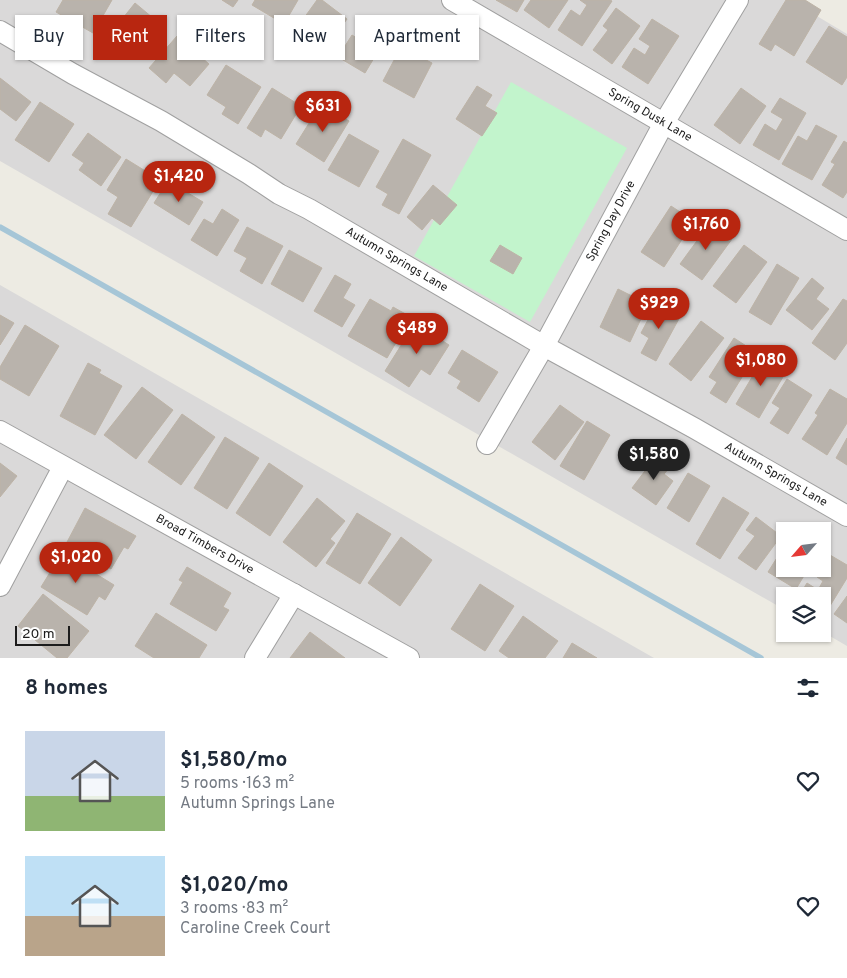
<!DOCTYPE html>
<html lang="en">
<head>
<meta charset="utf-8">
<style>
	body { margin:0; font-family:Overpass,sans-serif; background:#f2f2f3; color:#1f2937; height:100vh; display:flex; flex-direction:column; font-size:19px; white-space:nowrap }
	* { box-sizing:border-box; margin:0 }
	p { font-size:16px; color:#747a83 }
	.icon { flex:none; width:28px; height:28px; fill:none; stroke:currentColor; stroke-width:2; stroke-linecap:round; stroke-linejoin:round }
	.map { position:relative; height:658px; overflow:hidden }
	.side { display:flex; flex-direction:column; background:#fff; flex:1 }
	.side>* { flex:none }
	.top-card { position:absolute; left:15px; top:15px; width:500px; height:45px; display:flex; gap:10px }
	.needle { width:32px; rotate:242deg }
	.fabs { position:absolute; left:776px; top:522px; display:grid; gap:10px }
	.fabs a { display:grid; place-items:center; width:55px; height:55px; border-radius:0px; background:#fff; box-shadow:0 1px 4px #0004; font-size:25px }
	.scale { position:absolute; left:15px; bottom:12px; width:55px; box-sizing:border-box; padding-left:5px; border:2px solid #1c1c1c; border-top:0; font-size:14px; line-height:18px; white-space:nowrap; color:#1c1c1c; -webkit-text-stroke:4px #fff; paint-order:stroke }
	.price { position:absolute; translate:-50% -42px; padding:0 11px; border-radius:18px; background:#b82610; color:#fff; font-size:16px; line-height:32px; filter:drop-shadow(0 1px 2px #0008) }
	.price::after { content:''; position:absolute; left:50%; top:30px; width:15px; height:11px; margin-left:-8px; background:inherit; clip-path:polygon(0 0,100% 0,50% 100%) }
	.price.selected { background:#222; color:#fff }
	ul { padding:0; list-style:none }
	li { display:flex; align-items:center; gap:15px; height:125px; padding:0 25px }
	li span { display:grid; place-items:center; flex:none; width:140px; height:100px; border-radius:0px; color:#555 }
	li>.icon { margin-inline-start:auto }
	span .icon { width:60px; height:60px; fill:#fffc; stroke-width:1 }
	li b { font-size:21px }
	h2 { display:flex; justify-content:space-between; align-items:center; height:60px; padding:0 25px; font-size:21px }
	.chip { padding:0 18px; border-radius:0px; background:#fff; box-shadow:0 1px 4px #0004; font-size:18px; line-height:45px }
	.chip.selected { background:#b82610; color:#fff }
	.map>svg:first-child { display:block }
	.residential { fill:#dad9d9; fill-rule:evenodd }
	.park { fill:#c2f4cc }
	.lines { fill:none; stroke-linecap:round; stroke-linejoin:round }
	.stream { stroke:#a6c6d7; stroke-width:5.5 }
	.building { fill:#b9b3ac; stroke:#bdb3a6 }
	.minor-casing { stroke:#a0a0a0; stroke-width:22 }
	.minor { stroke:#fff; stroke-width:20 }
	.labels { text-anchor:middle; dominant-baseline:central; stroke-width:4.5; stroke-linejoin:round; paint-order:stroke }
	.street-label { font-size:12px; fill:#1c1c1c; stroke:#fff }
</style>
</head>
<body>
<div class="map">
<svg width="847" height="658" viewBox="0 0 847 658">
	<rect width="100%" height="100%" fill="#edebe3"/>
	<path class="residential" d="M0,0H790L847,34V646L823,632L822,596H785V610L0,161ZM785,531H822V569H785Z
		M0,285L654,658H0Z"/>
	<path class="park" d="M511,82L627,148L530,322L414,256Z"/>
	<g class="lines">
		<path class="stream" d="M0,227L761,658"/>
	</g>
	<path class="building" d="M63,0H112L93,33L56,12Z
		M222,0H238L233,7Z
		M255,0H298L284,24L252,5Z
		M317,0H322L347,19L320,57L291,36Z
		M496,0H524L517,12Z
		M531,0H568L549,28L524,10Z
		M580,0H610L612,1L582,46L558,30L571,10L580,16L587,5Z
		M786,0H805L821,10L794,56L775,44L771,51L759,44Z
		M135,3L165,28L142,57L128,45L119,56L103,43Z
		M616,8L640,26L612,64L593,50L608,30L603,26Z
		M652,19L679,36L648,84L622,67L634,48L645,55L650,46L639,39Z
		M829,26L847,37V77L842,85L806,62Z
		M379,33L386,38L365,73L338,57L352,35L371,47Z
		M177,36L209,64L190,86L174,73L166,83L149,68Z
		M401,47L432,63L414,98L383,81Z
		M226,65L261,87L238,124L222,114L226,107L207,95Z
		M0,78L31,102L16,121L0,109Z
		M477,86L492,95L485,106L497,113L482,136L456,119Z
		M272,88L301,106L281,139L265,129L261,137L247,128Z
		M741,88L766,106L740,144L714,125Z
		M780,98L806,113L779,160L753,145L765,124L776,131L783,119L771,112Z
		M40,102L74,124L49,162L15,140Z
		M321,104L349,121L324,162L296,144Z
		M816,125L837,136L812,180L782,164L798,136L807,141Z
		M88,133L121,157L101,186L79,170L84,163L72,155Z
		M349,134L379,151L359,187L328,170Z
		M403,139L431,155L399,214L382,205L388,194L376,187Z
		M844,141L847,143V192L843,198L822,185L835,164L831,162Z
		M126,159L160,180L131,227L108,214L118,197L107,190Z
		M168,181L203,202L189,225L154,203Z
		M433,185L457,205L440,225L432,218L422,230L407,217Z
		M671,206L694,221L664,267L641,252Z
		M222,209L239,220L217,256L191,240L204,219L213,224Z
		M710,223L732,239L702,280L680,264Z
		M247,227L283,246L262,284L240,271L247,258L234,251Z
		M500,245L522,258L513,274L490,261Z
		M744,245L767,262L736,303L713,286Z
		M289,250L322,268L303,302L271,284Z
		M777,264L799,278L771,325L749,312Z
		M335,275L351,284L343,298L355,305L342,327L314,311Z
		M812,278L824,288L816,299L829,309L812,330L786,310Z
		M618,289L648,304L630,342L600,327Z
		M370,299L391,311L393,307L411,317L387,358L348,336Z
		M843,299L847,301V343L835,360L812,343Z
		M658,301L681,315L656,361L641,353L649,338L641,333Z
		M0,315L14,323L0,345Z
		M701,321L724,338L691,381L669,364Z
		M415,323L449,345L430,375L421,369L409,387L385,371Z
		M25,325L59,346L29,396L0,379V367Z
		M734,338L757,353L726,403L710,393L717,382L709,377Z
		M462,350L498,372L479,402L457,388L461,381L448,373Z
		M764,357L787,370L759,418L736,404Z
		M88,363L101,370L99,373L122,386L95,435L60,416Z
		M787,379L812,395L788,434L770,423L780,408L772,403Z
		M142,387L173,410L136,459L104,435Z
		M830,389L847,399V423L827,455L802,439L818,415L815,413Z
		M560,405L584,422L555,460L532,442Z
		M182,414L215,437L181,485L148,462Z
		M587,421L610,435L584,480L560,466Z
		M225,437L259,458L227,509L194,488Z
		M847,438V465L836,458Z
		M657,455L671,466L664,474L673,481L656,505L632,488Z
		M0,463L17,476L0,497Z
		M269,463L303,486L270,536L236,513Z
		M688,473L710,486L689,522L667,508Z
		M723,497L749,513L720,559L696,544Z
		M317,498L345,521L330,539L335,543L316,567L283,542Z
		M85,508L136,536L128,549L124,547L111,569L66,544Z
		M357,513L391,534L360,584L326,563Z
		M756,517L781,536L756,570L738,558L755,536L746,530Z
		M401,537L432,560L400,606L368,583Z
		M785,545V569H808L796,589L768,572Z
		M62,553L114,585L105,600L99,596L87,615L41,587Z
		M830,555L847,565V578L822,619V596H799L807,583L818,590L823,581L817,577Z
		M187,567L231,593L223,607L229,610L216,631L170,604L183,582L179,580Z
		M480,584L514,606L485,651L451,629Z
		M43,594L89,631L67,658H57L18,626Z
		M847,596V623L834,614Z
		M156,613L207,645L199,658H154L135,646Z
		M523,616L558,641L545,658H509L499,651Z
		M310,632L345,658H290Z
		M572,643L597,658H563Z"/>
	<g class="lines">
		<defs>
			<g id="minor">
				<path id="s1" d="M452,0L847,230"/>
				<path id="s2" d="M0,31L73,74L161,121L249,174L279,194L309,209L544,346L694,428L847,516"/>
				<path id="s3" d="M0,431L409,658"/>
				<path id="s4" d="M487,444L544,346L664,123L738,0"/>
				<path d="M0,586L63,467"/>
				<path d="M255,658L294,594"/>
			</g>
		</defs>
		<use href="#minor" class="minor-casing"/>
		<use href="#minor" class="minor"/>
	</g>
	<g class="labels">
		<g class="street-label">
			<text stroke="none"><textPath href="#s1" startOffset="229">Spring Dusk Lane</textPath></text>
			<text stroke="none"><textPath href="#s4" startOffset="255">Spring Day Drive</textPath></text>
			<text stroke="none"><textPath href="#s2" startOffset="458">Autumn Springs Lane</textPath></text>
			<text stroke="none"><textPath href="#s2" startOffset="894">Autumn Springs Lane</textPath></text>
			<text stroke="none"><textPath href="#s3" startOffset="234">Broad Timbers Drive</textPath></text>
		</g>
	</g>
</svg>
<div class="fabs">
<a><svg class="needle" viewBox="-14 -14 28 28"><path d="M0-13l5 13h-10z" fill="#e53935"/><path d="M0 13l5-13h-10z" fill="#747a83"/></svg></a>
<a><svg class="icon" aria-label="layers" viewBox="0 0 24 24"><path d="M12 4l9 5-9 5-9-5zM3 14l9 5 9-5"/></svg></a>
</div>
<div class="scale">20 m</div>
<b class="price" style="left:323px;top:133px">$631</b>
<b class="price" style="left:179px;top:203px">$1,420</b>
<b class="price" style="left:706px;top:251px">$1,760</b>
<b class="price" style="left:659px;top:330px">$929</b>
<b class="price" style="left:417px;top:355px">$489</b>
<b class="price" style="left:761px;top:387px">$1,080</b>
<b class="price selected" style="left:654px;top:481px">$1,580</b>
<b class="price" style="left:76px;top:584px">$1,020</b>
<div class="top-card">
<a class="chip">Buy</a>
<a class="chip selected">Rent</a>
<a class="chip">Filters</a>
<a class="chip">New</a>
<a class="chip">Apartment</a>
</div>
</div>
<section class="side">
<h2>8 homes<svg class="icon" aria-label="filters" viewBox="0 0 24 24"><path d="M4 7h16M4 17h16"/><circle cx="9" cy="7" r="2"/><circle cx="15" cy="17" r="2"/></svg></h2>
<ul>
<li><span style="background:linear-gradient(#c9d6e8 65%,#8fb573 0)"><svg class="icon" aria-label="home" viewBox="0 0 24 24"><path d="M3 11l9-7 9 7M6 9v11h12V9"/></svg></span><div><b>$1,580/mo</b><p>5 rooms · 163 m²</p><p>Autumn Springs Lane</p></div><svg class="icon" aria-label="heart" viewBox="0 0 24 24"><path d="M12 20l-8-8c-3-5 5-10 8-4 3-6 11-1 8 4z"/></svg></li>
<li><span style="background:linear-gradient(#bfe0f5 60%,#b9a48a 0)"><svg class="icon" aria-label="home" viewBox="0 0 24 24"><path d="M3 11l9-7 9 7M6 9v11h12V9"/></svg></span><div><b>$1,020/mo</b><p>3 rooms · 83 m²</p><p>Caroline Creek Court</p></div><svg class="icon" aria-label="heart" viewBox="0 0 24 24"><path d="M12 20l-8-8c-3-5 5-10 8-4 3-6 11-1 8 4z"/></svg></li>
</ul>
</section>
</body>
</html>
